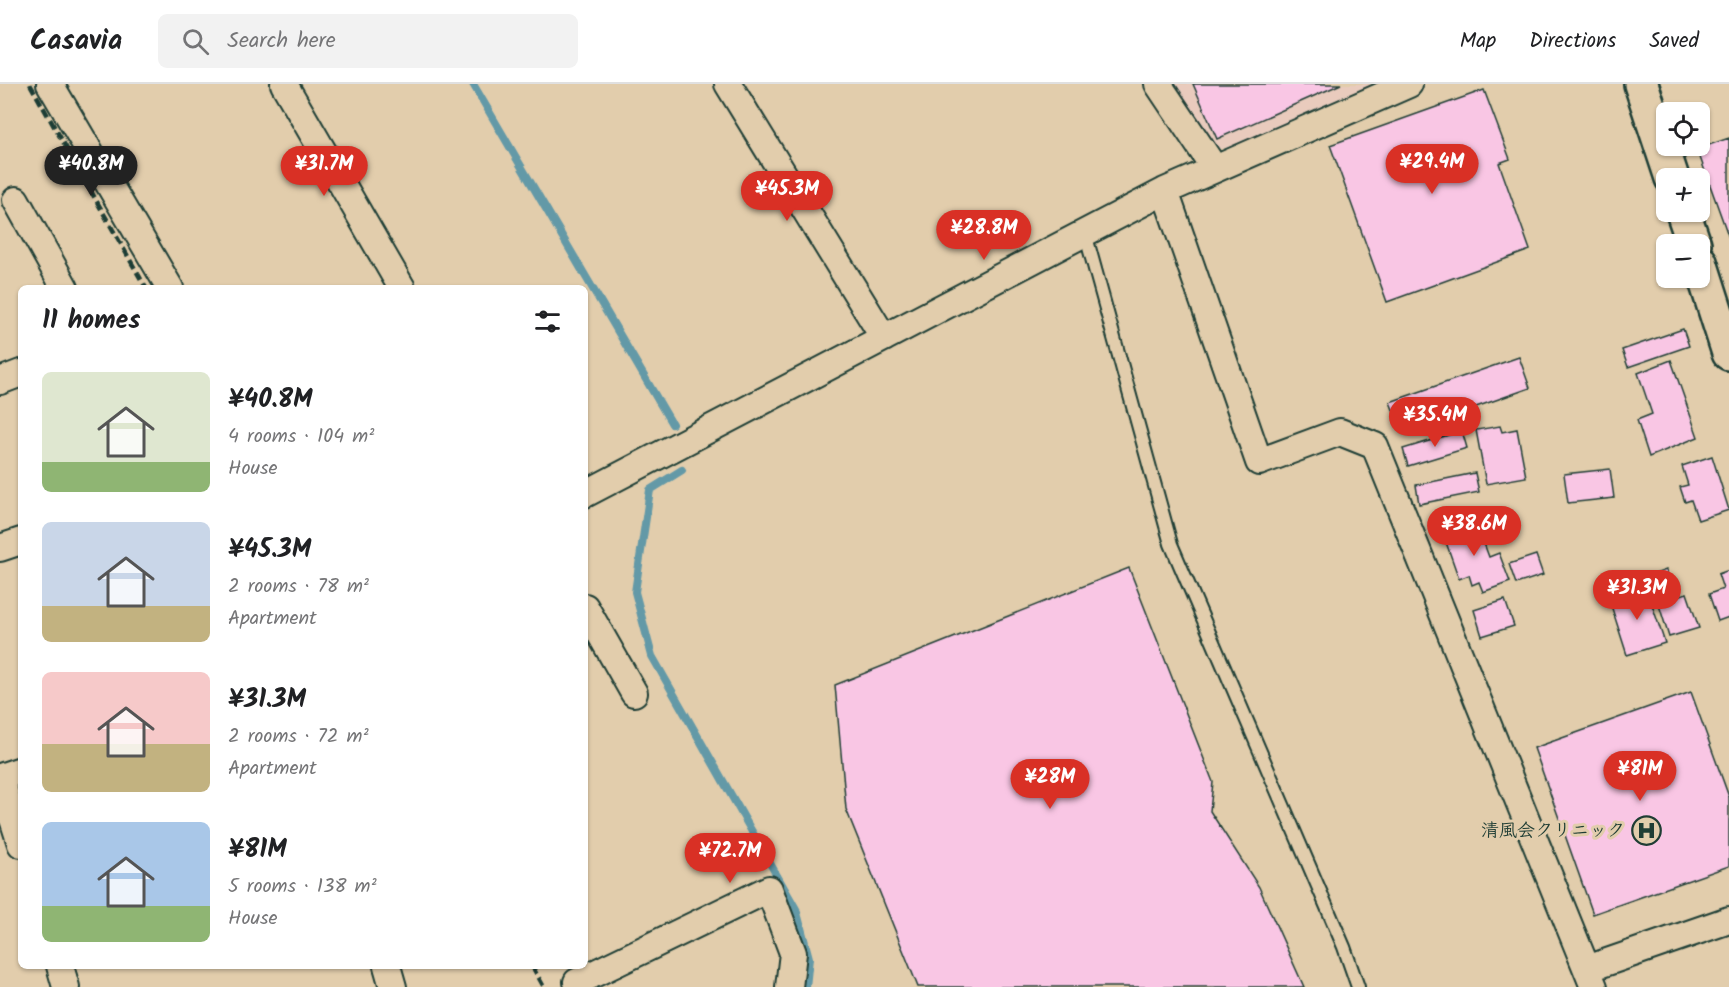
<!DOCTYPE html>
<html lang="en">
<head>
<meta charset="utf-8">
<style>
	body { margin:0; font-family:Kalam,"Klee One",sans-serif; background:#f2f2f2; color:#202124; height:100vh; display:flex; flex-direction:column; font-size:22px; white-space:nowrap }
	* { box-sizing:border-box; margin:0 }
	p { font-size:20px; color:#757577 }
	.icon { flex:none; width:33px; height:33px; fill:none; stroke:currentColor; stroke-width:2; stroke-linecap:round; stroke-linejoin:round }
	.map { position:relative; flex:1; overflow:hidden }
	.side { position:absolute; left:18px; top:201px; width:570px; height:684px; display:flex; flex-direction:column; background:#fff; border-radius:9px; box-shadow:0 2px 4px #0004 }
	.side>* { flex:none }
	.tools { position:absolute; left:1656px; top:18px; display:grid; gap:12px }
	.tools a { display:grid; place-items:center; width:54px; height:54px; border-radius:9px; background:#fff; box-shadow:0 2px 4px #0004; font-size:30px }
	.price { position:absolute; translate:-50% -51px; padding:0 14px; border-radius:21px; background:#d93025; color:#fff; font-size:20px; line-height:39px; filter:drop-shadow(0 2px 3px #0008) }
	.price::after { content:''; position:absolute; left:50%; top:36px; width:18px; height:14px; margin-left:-9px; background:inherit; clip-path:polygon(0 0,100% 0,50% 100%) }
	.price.active { background:#222; color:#fff }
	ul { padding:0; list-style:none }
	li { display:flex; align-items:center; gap:18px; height:150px; padding:0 24px }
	li span { display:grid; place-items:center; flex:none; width:168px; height:120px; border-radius:9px; color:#555 }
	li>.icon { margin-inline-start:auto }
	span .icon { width:72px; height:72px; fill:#fffc; stroke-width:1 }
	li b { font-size:26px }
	h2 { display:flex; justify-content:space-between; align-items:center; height:72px; padding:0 24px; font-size:26px }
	header { display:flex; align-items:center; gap:36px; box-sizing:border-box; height:84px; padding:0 30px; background:#fff; border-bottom:2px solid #e0e0e0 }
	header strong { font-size:28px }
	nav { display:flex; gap:33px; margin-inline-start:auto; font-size:21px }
	.search { width:420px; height:54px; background:#f2f2f2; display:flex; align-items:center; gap:15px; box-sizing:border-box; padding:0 21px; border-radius:9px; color:#757577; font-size:22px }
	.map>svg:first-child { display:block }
	.built { fill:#e9cbbd }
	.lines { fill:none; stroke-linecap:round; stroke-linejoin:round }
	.stream { stroke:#6399a7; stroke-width:8 }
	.building { fill:#f9c6e4; stroke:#1f3d34; stroke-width:1.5 }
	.lane-casing { stroke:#1f3d34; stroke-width:16 }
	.street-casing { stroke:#1f3d34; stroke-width:30 }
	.secondary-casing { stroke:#1f3d34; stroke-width:38 }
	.lane { stroke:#e2cdac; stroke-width:12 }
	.street { stroke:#e2cdac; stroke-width:26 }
	.secondary { stroke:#e2cdac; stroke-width:33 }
	.rail { stroke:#1f3d34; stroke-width:4.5; stroke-dasharray:9 4.5; stroke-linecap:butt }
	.labels { text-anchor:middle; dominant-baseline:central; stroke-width:6; stroke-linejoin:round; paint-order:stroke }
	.poi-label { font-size:18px; font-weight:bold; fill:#1f3d34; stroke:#e2cdac; text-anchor:end }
</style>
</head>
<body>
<header>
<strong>Casavia</strong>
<div class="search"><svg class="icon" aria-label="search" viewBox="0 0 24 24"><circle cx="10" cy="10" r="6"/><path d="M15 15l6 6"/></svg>Search here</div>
<nav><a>Map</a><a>Directions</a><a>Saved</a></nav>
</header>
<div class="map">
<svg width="1729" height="903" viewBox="0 0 1729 903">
	<rect width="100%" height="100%" fill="#e2cdac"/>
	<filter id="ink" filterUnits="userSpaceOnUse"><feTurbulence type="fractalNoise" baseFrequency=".0167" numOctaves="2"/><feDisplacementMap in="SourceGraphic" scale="12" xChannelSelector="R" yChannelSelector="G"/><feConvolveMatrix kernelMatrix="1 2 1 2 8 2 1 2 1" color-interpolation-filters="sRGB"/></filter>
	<g filter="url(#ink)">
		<path class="built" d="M1173,0H1372L1229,64L1216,65Z"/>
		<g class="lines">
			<path class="stream" d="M473,0L672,340
				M682,386L650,406L635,508L652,572L796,825L809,874L806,903"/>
		</g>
		<path class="building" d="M1193,0H1341L1217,55Z
			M1484,6L1510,75L1499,79L1530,166L1387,218L1330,61Z
			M1729,54V154L1697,65Z
			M1683,245L1689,262L1628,283L1622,266Z
			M1519,273L1530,304L1402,349L1390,318Z
			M1671,276L1698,353L1649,373L1637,336L1652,330L1638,289Z
			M1500,342L1502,348L1517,345L1526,393L1486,400L1476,346Z
			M1462,347L1467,364L1408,382L1403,365Z
			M1712,372L1729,426L1698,436L1691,416L1685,418L1680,403L1688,401L1682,382Z
			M1610,385L1614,414L1568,419L1564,390Z
			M1475,389L1479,408L1419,420L1416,401Z
			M1475,435L1489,473L1499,469L1510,498L1483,508L1479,498L1472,501L1469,491L1459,495L1442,447Z
			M1536,471L1543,491L1516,500L1509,480Z
			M1129,484L1213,698L1210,727L1259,803L1304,903H918L846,725L835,601Z
			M1666,486L1674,513L1687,509L1699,544L1669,553L1650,492Z
			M1729,486V533L1718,537L1709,510L1723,505L1718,490Z
			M1646,503L1665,559L1627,571L1609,515Z
			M1505,516L1514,542L1482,552L1474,526Z
			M1691,608L1729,713V782L1593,830L1534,664Z"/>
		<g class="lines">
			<defs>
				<path id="lane" d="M1085,149L1171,460L1344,863L1358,903"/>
				<path id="street" d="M50,0L170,204
					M284,0L402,204
					M728,0L884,254
					M1158,0L1215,85
					M1165,107L1259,378L1340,348L1375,362L1594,903
					M16,116L65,204
					M0,297L21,289
					M585,410L1165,107L1409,0
					M0,464L21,457
					M585,523L634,609
					M0,693L21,686
					M0,694L21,760
					M60,882L66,903
					M387,882L393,903
					M1587,885L1729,836
					M577,898L769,805L793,869L789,903"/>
				<path id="secondary" d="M1641,0L1672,94
					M1683,128L1694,160
					M1700,178L1729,269"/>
			</defs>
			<use href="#lane" class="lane-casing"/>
			<use href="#street" class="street-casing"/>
			<use href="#secondary" class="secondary-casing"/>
			<use href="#lane" class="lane"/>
			<use href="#street" class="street"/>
			<use href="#secondary" class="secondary"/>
			<path class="rail" d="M30,0L146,204
				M532,882L544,903"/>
		</g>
	</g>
	<defs>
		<symbol id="hospital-ring" viewBox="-11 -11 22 22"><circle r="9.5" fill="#e2cdac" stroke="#1f3d34" stroke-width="1.5"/><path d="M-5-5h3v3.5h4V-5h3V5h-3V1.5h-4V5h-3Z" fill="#1f3d34"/></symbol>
	</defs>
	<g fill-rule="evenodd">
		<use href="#hospital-ring" x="1630" y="730" width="33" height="33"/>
	</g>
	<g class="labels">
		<g class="poi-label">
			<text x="1625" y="747">清風会クリニック</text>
		</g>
	</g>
</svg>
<div class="tools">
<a><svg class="icon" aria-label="locate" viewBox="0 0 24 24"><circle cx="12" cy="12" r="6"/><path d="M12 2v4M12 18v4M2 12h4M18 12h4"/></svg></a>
<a>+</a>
<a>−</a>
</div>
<b class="price" style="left:1432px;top:111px">¥29.4M</b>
<b class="price active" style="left:91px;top:113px">¥40.8M</b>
<b class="price" style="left:324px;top:113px">¥31.7M</b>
<b class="price" style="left:787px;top:138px">¥45.3M</b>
<b class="price" style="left:984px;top:177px">¥28.8M</b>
<b class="price" style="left:1435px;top:364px">¥35.4M</b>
<b class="price" style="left:1474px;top:473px">¥38.6M</b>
<b class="price" style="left:1637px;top:537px">¥31.3M</b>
<b class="price" style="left:1640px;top:718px">¥81M</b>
<b class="price" style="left:1050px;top:726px">¥28M</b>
<b class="price" style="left:730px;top:800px">¥72.7M</b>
<section class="side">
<h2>11 homes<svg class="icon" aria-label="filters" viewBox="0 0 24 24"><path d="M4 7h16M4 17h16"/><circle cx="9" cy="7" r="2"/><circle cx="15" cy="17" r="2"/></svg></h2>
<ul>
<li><span style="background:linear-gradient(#dfe7d0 75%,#8fb573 0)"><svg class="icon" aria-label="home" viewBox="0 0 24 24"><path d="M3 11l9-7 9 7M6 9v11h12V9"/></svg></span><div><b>¥40.8M</b><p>4 rooms · 104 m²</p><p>House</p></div></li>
<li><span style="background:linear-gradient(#c9d6e8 70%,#c2b280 0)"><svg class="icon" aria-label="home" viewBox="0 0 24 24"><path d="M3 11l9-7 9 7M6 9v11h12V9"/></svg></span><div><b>¥45.3M</b><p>2 rooms · 78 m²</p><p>Apartment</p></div></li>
<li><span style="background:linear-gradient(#f6c9c9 60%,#c2b280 0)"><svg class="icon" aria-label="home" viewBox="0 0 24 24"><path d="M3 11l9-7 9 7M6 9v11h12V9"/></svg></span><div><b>¥31.3M</b><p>2 rooms · 72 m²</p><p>Apartment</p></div></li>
<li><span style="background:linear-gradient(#a9c7e8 70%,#8fb573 0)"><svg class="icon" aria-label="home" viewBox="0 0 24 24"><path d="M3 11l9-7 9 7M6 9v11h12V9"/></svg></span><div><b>¥81M</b><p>5 rooms · 138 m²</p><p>House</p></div></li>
</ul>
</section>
</div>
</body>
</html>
